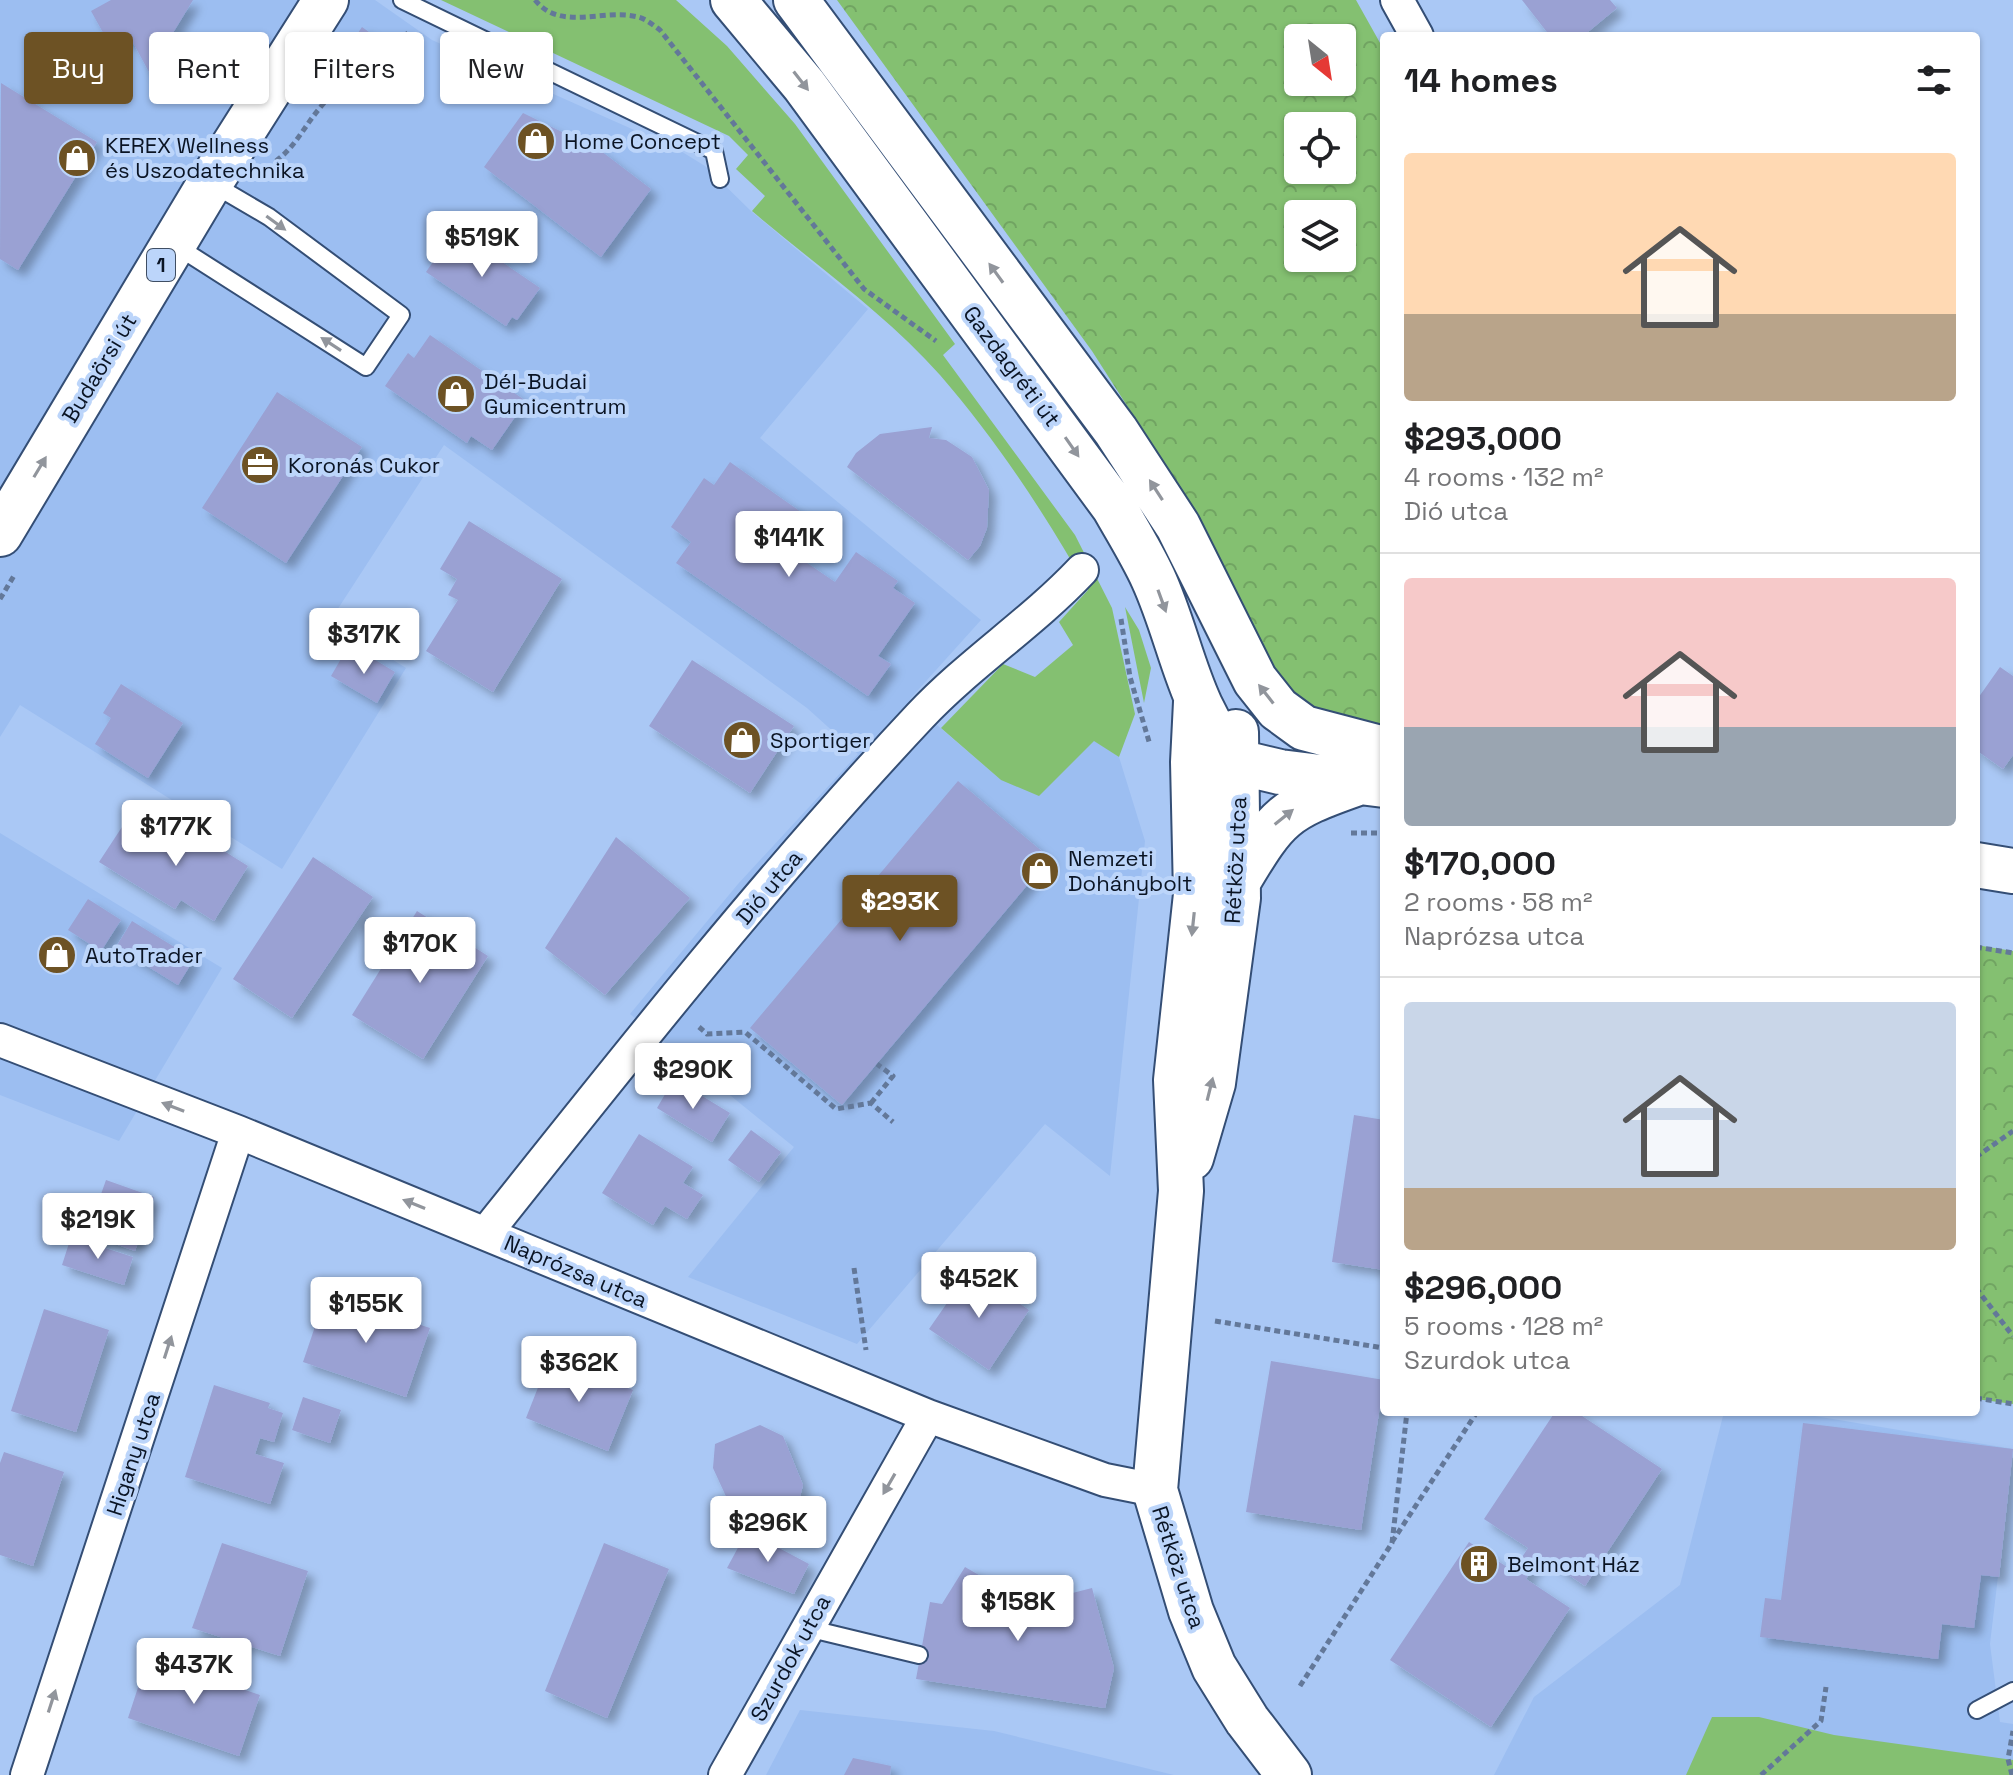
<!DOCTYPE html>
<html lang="en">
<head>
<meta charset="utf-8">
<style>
	body { margin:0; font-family:"Space Grotesk",sans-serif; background:#f2f2f2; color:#202124; height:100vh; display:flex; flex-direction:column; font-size:30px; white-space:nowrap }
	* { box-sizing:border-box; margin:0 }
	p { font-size:26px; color:#757577 }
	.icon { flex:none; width:44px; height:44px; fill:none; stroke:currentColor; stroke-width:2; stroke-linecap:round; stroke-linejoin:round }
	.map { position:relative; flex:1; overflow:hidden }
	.side { position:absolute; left:1380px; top:32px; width:600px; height:1384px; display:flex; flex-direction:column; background:#fff; border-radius:8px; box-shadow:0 2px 6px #0004 }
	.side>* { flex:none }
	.top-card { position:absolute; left:24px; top:32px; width:760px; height:72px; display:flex; gap:16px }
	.needle { width:52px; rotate:150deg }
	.buttons { position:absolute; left:1284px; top:24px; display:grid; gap:16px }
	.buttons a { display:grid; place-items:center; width:72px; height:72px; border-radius:8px; background:#fff; box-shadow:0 2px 6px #0004; font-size:40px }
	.price { position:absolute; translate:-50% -68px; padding:0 18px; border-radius:8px; background:#fff; color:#222; font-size:26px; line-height:52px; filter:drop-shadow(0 2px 4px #0008) }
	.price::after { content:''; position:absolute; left:50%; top:48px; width:24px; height:18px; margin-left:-12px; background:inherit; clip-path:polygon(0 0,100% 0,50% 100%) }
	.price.active { background:#6d5224; color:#fff }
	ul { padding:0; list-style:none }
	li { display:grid; align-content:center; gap:16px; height:424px; padding:0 24px }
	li+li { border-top:2px solid #e0e0e0 }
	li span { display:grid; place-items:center; height:248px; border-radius:8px; color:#555 }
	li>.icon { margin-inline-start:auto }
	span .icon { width:144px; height:144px; fill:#fffc; stroke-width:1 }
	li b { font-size:34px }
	h2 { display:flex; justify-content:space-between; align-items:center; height:96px; padding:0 24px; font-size:34px }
	.tag { padding:0 28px; border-radius:8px; background:#fff; box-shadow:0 2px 6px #0004; font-size:28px; line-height:72px }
	.tag.active { background:#6d5224; color:#fff }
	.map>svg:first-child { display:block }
	.built { fill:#9cbef1 }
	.green { fill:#84c071 }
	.park { fill:url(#park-crowns); fill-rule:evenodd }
	.building { fill:#9aa1d3; filter:url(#shadow) }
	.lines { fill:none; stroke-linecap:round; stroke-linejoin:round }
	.lane-casing { stroke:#344e75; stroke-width:20 }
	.street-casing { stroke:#344e75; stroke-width:36 }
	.secondary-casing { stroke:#344e75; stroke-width:48 }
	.primary-casing { stroke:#344e75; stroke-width:48 }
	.path { stroke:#637899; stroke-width:5; stroke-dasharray:6 4; stroke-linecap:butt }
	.lane { stroke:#fff; stroke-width:16 }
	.street { stroke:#fff; stroke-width:32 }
	.secondary { stroke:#fff; stroke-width:44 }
	.primary { stroke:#fff; stroke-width:44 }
	.oneway { fill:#91959c }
	.labels { text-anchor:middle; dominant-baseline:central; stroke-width:8; stroke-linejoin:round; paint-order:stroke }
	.shield { fill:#bcd5fa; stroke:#3f4e64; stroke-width:2 }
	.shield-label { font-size:20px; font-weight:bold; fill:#0a1424 }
	.poi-label { font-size:22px; fill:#0a1424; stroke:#bcd5fa; text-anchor:start }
	.street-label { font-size:22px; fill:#0a1424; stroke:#bcd5fa }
</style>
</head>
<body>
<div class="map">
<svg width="2013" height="1775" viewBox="0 0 2013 1775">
	<defs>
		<pattern id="park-crowns" width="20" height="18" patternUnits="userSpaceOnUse" patternTransform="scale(2)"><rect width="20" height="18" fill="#84c071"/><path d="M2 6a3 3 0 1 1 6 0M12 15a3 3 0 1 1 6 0" fill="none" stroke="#71a462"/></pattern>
		<filter id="shadow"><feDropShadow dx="7" dy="7" stdDeviation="4" flood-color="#0004"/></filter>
	</defs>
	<rect width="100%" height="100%" fill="#aac8f5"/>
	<path class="built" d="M0,0H375L432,40L679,150L705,166L752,212L868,309L760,438L981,620L910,699L923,713L1001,780L1094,740L1119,757L1145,841L1110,1176L1045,1124L857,1344L688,1277L794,1147L630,1014L738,884L858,754L807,708L444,445L330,621L406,668L282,869L20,705L0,737Z
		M0,833L222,968L119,1141L0,1095Z
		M1724,1412H1791L2013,1449L1990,1644L2000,1722L2013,1724V1775H1494L1534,1697L1680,1585Z
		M800,1710L994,1731L1174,1775H766Z"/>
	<path class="green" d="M441,0H676L727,46L795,124L955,344L943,355L1075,535L1112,608L1135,714L1119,757L1094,741L1039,796L1001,780L941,728L1003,664L1035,677L1073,645L1059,622L1088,590C1046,515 997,441 940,375C886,314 814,264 752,211L765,196L736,169L748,155L729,136Z
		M1125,607L1139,630L1151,668L1144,703Z
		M1712,1717H1759L1834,1735L2013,1760V1775H1686Z"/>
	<path class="park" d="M837,0H1356L1384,50V736L1289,701L1267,675L1207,531L1092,351ZM1298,38H1342V82H1298ZM1298,126H1342V170H1298ZM1298,214H1342V258H1298Z
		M1976,945L2013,951V1404L1976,1399Z"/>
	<path class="building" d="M111,0H193L149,72L130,37L111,47L91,11Z
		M1522,0H1610L1617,8L1583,36H1550Z
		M362,27L369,32L354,54L347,49Z
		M1,83L97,142L18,270L0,259Z
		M523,113L601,151L651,189L601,257L484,167Z
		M455,230L540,288L517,320L512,317L506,326L426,272Z
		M430,335L526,401L492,450L471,436L467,443L385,386L408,353L414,358Z
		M277,392L362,447L286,563L202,508Z
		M932,427L929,438L946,440L972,457L989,490L987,528L980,546L968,560L847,467L856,453L880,434Z
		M730,462L801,512L779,544L835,582L856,552L898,581L893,588L915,603L878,656L891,664L868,696L676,563L691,542L671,527L704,478L714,485Z
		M469,521L562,579L493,692L426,651L458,600L448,595L457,579L440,569Z
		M345,652L362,662L367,655L395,672L377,703L331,676Z
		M692,660L794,726L750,793L649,726Z
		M2000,667L2013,676V755L2003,769L1976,750V701Z
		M121,684L183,723L148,778L95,744L111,718L103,713Z
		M958,781L1050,858L842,1105L750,1028Z
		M156,819L204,848L208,841L248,866L214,921L181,900L175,909L99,862L122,827L144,840Z
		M616,837L690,898L605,995L545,948Z
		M313,857L373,897L292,1018L233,979Z
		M88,899L121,920L101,951L68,930Z
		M417,911L488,956L423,1059L352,1015Z
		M132,921L194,959L178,985L116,947Z
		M674,1079L730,1113L712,1142L657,1108Z
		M1354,1115L1384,1120V1270L1332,1262Z
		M751,1130L781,1152L759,1182L728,1160Z
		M639,1134L693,1167L683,1183L703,1195L687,1219L665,1206L653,1225L602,1193Z
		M106,1180L154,1197L135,1251L87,1234Z
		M71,1237L133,1257L124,1285L62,1265Z
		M970,1270L1029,1310L989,1370L929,1329Z
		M326,1294L430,1328L406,1397L303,1362Z
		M44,1309L109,1330L76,1432L11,1411Z
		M550,1357L633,1390L608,1451L526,1418Z
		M1271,1361L1384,1380L1361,1530L1246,1512Z
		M214,1385L270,1403L268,1408L283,1413L274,1442L260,1438L255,1454L284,1463L270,1504L185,1477Z
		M303,1397L341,1410L330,1443L292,1430Z
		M1555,1412H1576L1662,1469L1585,1586L1541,1556L1526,1579L1570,1608L1491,1727L1390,1660L1469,1542L1513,1571L1528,1548L1484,1519Z
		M1803,1423L2013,1449L1999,1577L1981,1575L1974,1628L1942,1624L1938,1659L1760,1637L1765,1598L1781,1600Z
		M760,1425L783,1436L803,1485L795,1517L768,1530L735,1516L713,1468L715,1444Z
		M4,1452L64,1472L33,1566L0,1555V1463Z
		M747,1531L809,1564L794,1594L727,1568Z
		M222,1543L308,1571L280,1656L192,1628Z
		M604,1543L669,1569L607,1718L545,1691Z
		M965,1567L1005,1590L1028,1585L1049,1599L1092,1588L1114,1668L1105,1708L916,1679L930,1602L942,1604Z
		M148,1657L260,1695L239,1756L128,1718Z
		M853,1758L891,1766L890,1775H844Z"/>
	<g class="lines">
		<defs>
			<path id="lane" d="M402,0L714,151L720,179
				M175,245L366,367L401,315L269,217L211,183
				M807,1628L919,1655
				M1977,1710L2013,1691"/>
			<path id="street" d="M1397,0L1417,36
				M0,1040L238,1132L928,1416L1105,1480L1155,1490
				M486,1233C626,1057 766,880 920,716C970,663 1032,623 1082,570
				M27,1775L238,1132
				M725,1775L928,1416"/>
			<path id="secondary" d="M733,0L804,85L1114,507C1127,530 1142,554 1153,578C1182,641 1188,711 1238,762
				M796,0L1116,431L1178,526L1255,680L1278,709L1304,728L1384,749
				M1196,702L1193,762L1196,894L1176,1080L1181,1191L1155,1490L1191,1611L1214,1667L1247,1720L1289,1775
				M1212,762H1238L1280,772L1384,785
				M1976,865L2013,871
				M1239,880C1277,816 1284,809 1355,784
				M1191,1158L1213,1083L1238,898L1236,732"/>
			<path id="primary" d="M0,534L210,183L326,0"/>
		</defs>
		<use href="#lane" class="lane-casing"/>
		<use href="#street" class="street-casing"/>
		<use href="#secondary" class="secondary-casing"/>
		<use href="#primary" class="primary-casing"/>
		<path class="path" d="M535,0C561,32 602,8 638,17C646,19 653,25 660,30L864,289L936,341
			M276,161C295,147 304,127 319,109C343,78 377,56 408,33
			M0,599L15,574
			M1121,619L1130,677L1150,745
			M1351,833H1384
			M1976,947L2013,953
			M699,1027L707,1034L745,1032L836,1109L871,1103L893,1122
			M871,1103L893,1076L877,1064
			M1976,1157L2013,1131
			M854,1268L866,1350
			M1976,1288L2013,1336
			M1215,1321L1384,1348
			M1976,1398L2013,1404
			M1392,1542L1477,1412
			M1300,1686L1392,1543L1407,1412
			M1761,1775L1821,1721L1826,1687
			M2012,1775L2008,1759L2013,1731"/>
		<use href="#lane" class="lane"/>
		<use href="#street" class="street"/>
		<use href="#secondary" class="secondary"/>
		<use href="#primary" class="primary"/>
	</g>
	<defs><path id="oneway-solid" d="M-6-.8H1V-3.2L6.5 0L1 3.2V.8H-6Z" transform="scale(2)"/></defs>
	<g class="oneway">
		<use href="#oneway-solid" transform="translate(801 81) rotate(52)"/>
		<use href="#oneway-solid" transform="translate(276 223) rotate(36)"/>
		<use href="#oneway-solid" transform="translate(996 273) rotate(-126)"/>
		<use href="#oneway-solid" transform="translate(331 344) rotate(-147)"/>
		<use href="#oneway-solid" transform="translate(1072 447) rotate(55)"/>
		<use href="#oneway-solid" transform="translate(40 467) rotate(-59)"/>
		<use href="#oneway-solid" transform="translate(1156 490) rotate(-123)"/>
		<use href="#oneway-solid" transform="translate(1162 601) rotate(70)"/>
		<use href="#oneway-solid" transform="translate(1266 694) rotate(-128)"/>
		<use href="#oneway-solid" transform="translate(1284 817) rotate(-39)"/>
		<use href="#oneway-solid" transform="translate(1193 924) rotate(96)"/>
		<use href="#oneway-solid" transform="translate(1210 1089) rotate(-76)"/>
		<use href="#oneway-solid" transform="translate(173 1107) rotate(-159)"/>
		<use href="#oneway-solid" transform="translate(414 1204) rotate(-158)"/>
		<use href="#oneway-solid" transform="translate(168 1347) rotate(-72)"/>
		<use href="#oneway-solid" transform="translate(889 1484) rotate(120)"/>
		<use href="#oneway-solid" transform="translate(52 1701) rotate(-72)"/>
	</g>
	<defs>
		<symbol id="shop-disc" viewBox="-11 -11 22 22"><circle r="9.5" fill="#6d5224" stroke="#bcd5fa"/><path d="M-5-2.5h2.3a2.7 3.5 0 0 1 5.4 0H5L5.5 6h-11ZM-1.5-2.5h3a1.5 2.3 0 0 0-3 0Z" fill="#fff"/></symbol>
		<symbol id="office-disc" viewBox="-11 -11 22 22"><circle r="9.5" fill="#6d5224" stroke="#bcd5fa"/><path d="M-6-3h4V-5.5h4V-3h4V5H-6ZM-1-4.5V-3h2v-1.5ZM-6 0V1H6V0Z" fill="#fff"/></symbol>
		<symbol id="building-disc" viewBox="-11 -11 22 22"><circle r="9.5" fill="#6d5224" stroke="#bcd5fa"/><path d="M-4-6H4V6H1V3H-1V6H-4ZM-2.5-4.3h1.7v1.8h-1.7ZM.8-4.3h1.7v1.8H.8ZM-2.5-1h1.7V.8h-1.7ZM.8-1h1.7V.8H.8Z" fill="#fff"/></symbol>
	</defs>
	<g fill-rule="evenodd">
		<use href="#shop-disc" x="514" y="119" width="44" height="44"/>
		<use href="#shop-disc" x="55" y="136" width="44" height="44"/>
		<use href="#shop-disc" x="434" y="372" width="44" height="44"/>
		<use href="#office-disc" x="238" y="443" width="44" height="44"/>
		<use href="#shop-disc" x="720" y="718" width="44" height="44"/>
		<use href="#shop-disc" x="1018" y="849" width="44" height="44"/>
		<use href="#shop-disc" x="35" y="933" width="44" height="44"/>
		<use href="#building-disc" x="1457" y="1542" width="44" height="44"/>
	</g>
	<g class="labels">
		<rect class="shield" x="147" y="249" width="28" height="32" rx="6"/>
		<g class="shield-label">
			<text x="161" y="265">1</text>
		</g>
		<g class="poi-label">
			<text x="564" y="141">Home Concept</text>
			<text x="105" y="145">KEREX Wellness<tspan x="105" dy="25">és Uszodatechnika</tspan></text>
			<text x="484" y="381">Dél-Budai<tspan x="484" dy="25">Gumicentrum</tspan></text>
			<text x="288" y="465">Koronás Cukor</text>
			<text x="770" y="740">Sportiger</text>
			<text x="1068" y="858">Nemzeti<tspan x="1068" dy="25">Dohánybolt</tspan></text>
			<text x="85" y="955">AutoTrader</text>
			<text x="1507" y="1564">Belmont Ház</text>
		</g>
		<g class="street-label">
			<text transform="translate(1012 366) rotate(53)">Gazdagréti út</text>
			<text transform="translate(99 368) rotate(-59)">Budaörsi út</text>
			<text transform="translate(1235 860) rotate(-87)">Rétköz utca</text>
			<text transform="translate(769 887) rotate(-50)">Dió utca</text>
			<text transform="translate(576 1271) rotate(23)">Naprózsa utca</text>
			<text transform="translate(133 1454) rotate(-72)">Higany utca</text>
			<text transform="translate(1179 1567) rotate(72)">Rétköz utca</text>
			<text transform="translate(790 1658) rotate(-61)">Szurdok utca</text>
		</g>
	</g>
</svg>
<div class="buttons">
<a><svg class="needle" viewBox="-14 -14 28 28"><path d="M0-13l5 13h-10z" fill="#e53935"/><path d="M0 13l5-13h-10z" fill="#757577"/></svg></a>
<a><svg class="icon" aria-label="locate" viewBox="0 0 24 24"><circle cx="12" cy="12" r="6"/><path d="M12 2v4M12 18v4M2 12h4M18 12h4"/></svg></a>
<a><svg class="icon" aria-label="layers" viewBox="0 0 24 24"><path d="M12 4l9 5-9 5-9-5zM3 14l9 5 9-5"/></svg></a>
</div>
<b class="price" style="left:482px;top:279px">$519K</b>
<b class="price" style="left:789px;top:579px">$141K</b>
<b class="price" style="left:364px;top:676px">$317K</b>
<b class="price" style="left:176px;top:868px">$177K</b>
<b class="price active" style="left:900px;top:943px">$293K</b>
<b class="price" style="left:420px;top:985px">$170K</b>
<b class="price" style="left:693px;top:1111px">$290K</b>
<b class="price" style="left:98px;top:1261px">$219K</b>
<b class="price" style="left:979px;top:1320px">$452K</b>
<b class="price" style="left:366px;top:1345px">$155K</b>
<b class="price" style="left:579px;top:1404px">$362K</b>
<b class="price" style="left:768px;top:1564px">$296K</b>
<b class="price" style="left:1018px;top:1643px">$158K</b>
<b class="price" style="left:194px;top:1706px">$437K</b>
<div class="top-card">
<a class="tag active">Buy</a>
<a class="tag">Rent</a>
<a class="tag">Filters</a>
<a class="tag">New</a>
</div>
<section class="side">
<h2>14 homes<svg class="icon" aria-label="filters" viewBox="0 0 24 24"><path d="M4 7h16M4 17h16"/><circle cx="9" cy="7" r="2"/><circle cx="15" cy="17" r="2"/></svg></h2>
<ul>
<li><span style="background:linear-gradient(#ffd9b3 65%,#b9a48a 0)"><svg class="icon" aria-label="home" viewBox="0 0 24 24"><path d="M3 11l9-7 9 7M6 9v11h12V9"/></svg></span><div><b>$293,000</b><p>4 rooms · 132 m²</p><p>Dió utca</p></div></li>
<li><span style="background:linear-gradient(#f6c9c9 60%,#9aa5b1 0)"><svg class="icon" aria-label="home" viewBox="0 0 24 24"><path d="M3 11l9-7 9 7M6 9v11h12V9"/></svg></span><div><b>$170,000</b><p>2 rooms · 58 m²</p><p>Naprózsa utca</p></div></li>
<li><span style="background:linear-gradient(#c9d6e8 75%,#b9a48a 0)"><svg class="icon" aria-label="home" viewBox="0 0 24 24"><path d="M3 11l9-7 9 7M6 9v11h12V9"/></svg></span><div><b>$296,000</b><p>5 rooms · 128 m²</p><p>Szurdok utca</p></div></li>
</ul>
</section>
</div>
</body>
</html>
